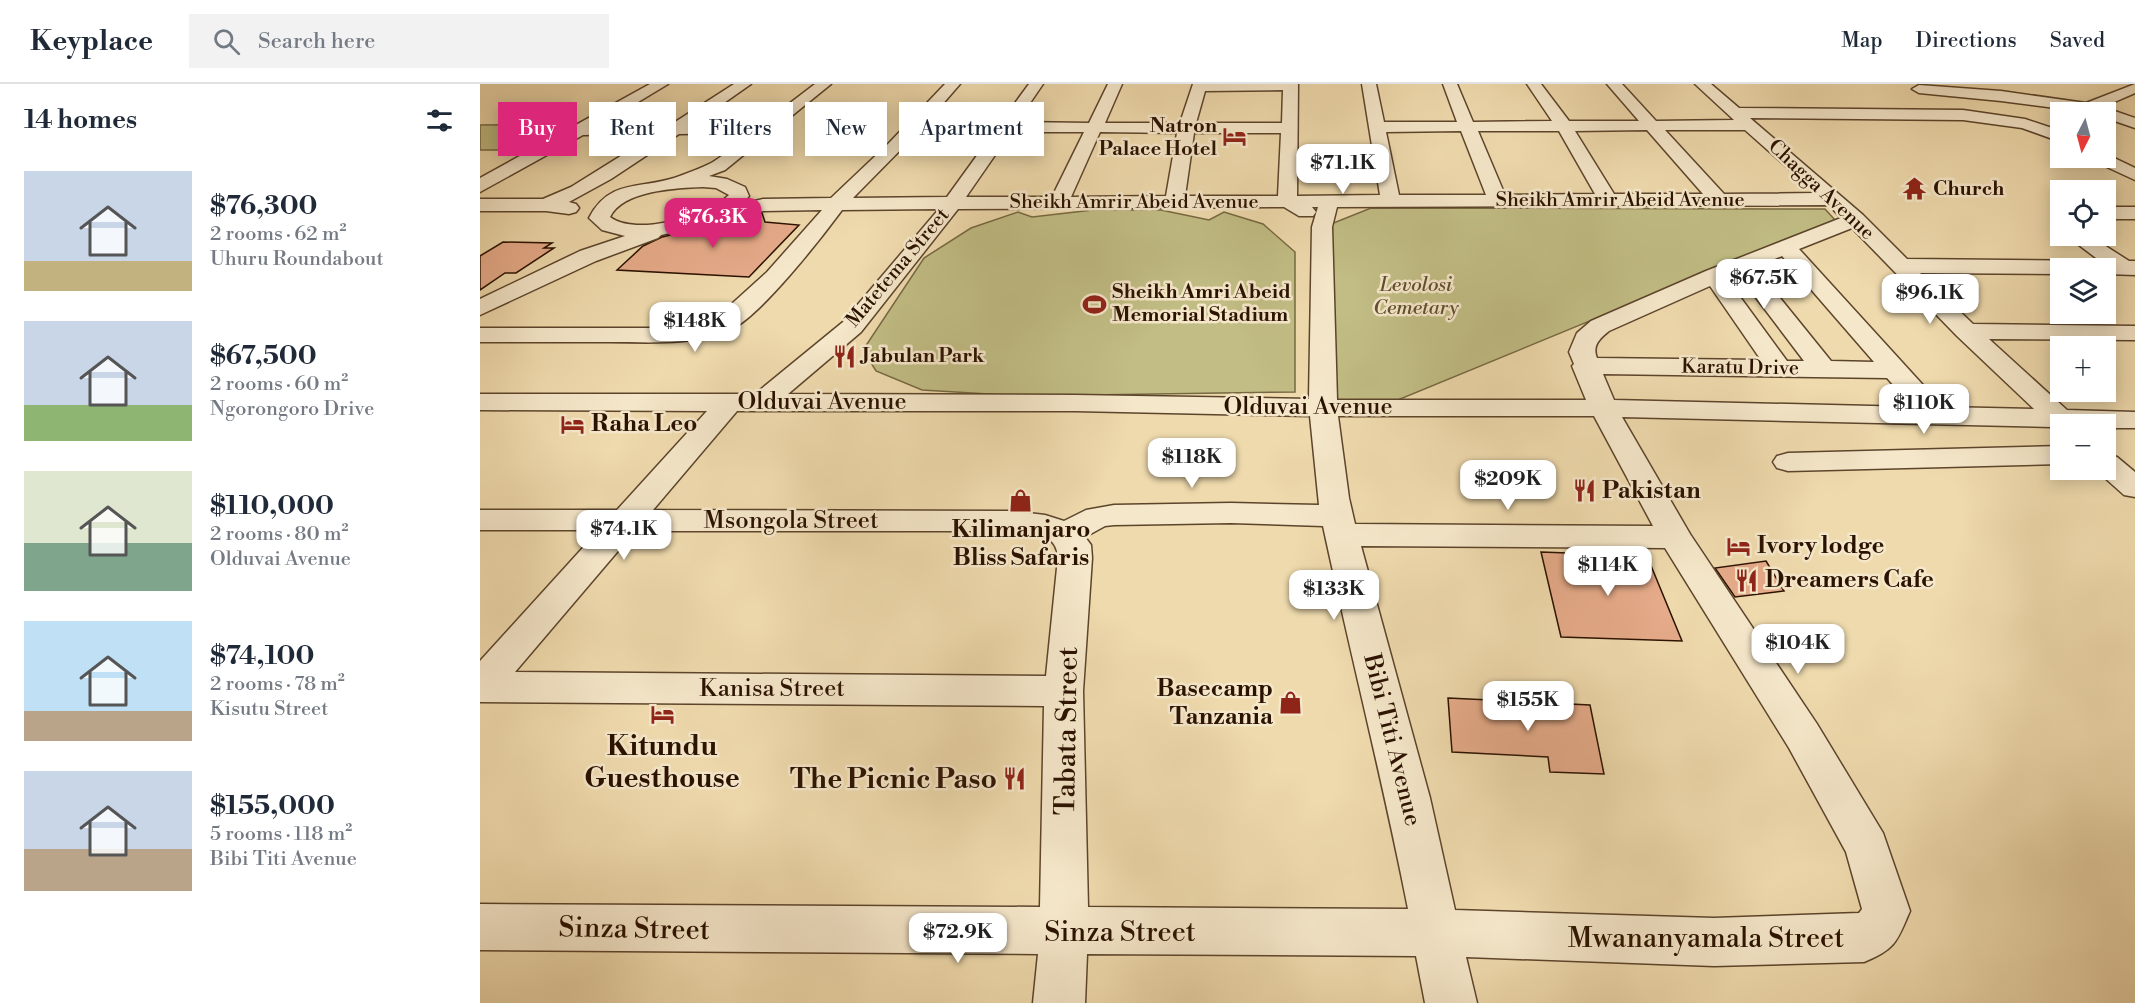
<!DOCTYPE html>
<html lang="en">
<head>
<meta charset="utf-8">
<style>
	body { margin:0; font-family:"Libre Bodoni",serif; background:#f2f2f3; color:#1f2937; height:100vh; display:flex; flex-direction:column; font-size:22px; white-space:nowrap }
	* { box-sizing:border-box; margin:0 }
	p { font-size:20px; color:#747a83 }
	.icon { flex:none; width:33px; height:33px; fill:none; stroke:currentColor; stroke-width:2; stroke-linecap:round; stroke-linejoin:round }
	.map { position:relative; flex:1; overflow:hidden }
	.drawer { display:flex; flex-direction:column; background:#fff; width:480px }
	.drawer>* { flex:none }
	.top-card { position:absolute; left:18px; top:18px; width:570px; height:54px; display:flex; gap:12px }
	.needle { width:39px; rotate:186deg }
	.controls { position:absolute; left:1570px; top:18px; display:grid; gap:12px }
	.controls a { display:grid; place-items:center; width:66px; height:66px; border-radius:0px; background:#fff; box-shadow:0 3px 15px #0003; font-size:30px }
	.price { position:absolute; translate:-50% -51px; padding:0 14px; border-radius:12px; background:#fff; color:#222; font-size:20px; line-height:39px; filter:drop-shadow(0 2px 3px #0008) }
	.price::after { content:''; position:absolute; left:50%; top:36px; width:18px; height:14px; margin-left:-9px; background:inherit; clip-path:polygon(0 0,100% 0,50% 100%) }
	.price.selected { background:#db2777; color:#fff }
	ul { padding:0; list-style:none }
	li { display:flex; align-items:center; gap:18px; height:150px; padding:0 24px }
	li span { display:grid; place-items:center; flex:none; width:168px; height:120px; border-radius:0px; color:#555 }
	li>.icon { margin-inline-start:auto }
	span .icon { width:72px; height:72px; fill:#fffc; stroke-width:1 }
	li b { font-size:26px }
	h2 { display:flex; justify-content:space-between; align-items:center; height:72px; padding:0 24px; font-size:26px }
	.pill { padding:0 21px; border-radius:0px; background:#fff; box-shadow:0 3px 15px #0003; font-size:21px; line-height:54px }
	.pill.selected { background:#db2777; color:#fff }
	header { display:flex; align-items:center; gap:36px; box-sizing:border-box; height:84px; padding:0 30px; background:#fff; border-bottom:2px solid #e0e1e3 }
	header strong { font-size:28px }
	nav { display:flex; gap:33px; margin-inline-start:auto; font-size:21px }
	.search { width:420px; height:54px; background:#f2f2f3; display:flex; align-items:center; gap:15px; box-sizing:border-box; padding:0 21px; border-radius:0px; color:#747a83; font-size:22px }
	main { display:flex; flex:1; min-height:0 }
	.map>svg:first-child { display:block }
	.green { fill:#c1bd84; stroke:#766842; stroke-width:1.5 }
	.building { fill:#e6ab8a; stroke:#2b1200; stroke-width:1.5 }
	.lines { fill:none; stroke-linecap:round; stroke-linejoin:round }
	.minor-casing { stroke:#5c442b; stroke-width:3 }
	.minor { fill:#f5e7ca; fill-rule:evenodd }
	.labels { text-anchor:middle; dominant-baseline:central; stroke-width:5; stroke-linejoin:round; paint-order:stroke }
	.far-poi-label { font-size:20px; font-weight:bold; fill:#2b1200; stroke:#f5e7ca; text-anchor:start }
	.far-street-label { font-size:20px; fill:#2b1200; stroke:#f5e7ca }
	.far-park-label { font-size:20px; font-style:italic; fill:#604e2e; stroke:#f5e7ca }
	.street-label { font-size:24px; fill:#2b1200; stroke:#f5e7ca }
	.poi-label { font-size:24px; font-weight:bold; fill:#2b1200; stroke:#f5e7ca; text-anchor:start }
	.near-street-label { font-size:28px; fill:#2b1200; stroke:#f5e7ca }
	.near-poi-label { font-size:28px; font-weight:bold; fill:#2b1200; stroke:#f5e7ca }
</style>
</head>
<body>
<header>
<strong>Keyplace</strong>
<div class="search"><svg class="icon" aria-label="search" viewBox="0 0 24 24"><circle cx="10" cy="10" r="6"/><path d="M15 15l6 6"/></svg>Search here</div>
<nav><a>Map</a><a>Directions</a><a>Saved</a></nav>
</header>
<main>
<section class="drawer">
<h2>14 homes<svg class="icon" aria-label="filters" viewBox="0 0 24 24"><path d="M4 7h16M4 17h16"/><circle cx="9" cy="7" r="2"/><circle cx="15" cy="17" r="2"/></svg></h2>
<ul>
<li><span style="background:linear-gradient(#c9d6e8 75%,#c2b280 0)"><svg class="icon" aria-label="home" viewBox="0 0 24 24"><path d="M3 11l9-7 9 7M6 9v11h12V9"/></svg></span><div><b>$76,300</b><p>2 rooms · 62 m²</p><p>Uhuru Roundabout</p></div></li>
<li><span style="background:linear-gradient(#c9d6e8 70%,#8fb573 0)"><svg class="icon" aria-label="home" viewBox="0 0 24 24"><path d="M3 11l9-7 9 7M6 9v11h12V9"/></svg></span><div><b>$67,500</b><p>2 rooms · 60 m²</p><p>Ngorongoro Drive</p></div></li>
<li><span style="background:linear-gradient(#dfe7d0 60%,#7fa58c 0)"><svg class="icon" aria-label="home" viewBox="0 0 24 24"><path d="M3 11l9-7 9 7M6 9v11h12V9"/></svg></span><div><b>$110,000</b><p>2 rooms · 80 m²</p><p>Olduvai Avenue</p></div></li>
<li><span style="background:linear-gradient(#bfe0f5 75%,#b9a48a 0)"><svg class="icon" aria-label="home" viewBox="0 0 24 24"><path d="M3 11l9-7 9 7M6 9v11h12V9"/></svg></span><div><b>$74,100</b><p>2 rooms · 78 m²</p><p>Kisutu Street</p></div></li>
<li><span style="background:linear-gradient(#c9d6e8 65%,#b9a48a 0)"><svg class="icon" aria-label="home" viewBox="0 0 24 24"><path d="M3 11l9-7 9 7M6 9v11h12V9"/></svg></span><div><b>$155,000</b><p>5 rooms · 118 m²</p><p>Bibi Titi Avenue</p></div></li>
</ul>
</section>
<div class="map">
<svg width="1655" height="919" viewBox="0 0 1655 919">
	<rect width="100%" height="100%" fill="#efdaad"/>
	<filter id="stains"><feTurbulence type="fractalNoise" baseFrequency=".00333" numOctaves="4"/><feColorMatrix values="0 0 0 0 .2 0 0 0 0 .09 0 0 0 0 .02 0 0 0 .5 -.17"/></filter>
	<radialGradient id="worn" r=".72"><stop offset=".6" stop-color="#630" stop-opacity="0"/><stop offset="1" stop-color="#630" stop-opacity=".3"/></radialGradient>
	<path class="green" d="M90,40L43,66H0V41Z
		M891,124L1345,125L1355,136L891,327L855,328L841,144Z
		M613,126H681L729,136L744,128L783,140L815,168V308L541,312L442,306L396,287L383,266L444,174L491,144L538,128L552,133Z"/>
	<path class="building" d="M282,129L285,138L319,141L269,193L137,186L163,162L182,153Z
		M23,158L72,159L64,164H74L36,189H25L0,206V172Z
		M1061,468L1167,472L1202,557L1081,553Z
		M1286,477L1304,507L1255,513L1235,484Z
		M968,614L1110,621L1124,690L1070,688L1068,673L972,668Z"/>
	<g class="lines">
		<defs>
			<path id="minor" d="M170,0H188L120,41L192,40L254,0H271L214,40L284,39L335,0H351L245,86L229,92L247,95L265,103L269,112L262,120L283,115L351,114L409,59L465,0H480L447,38H521L549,0H563L537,38L609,39L628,0H642L625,39H700L713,0H818L817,112L900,111L882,0H896L904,38H977L963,0H977L993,38L1072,37L1047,0H1061L1089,37H1159L1127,0H1142L1176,37L1254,36L1215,0H1231L1259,24L1483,26L1545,35L1581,47V58L1542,44L1483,36L1270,34L1383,131L1427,175L1620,177L1587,152H1610L1649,177H1655V191L1626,190V184H1581V190L1440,189L1493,240L1655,242V256L1509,255L1587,326L1655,328V344H1626V340H1581V347L1572,343L1142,333L1210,450L1337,640L1403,749L1430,827C1417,857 1416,865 1384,878L1234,882L986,873L997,919H945L936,872L607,870L605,919H553L558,870L0,866V820L560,823L564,622L0,618V577L119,446H0V426H137L227,327L0,326V310H275L363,238L459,125L362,126C342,153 280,233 250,246C213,262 168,258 128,258C85,258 43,258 0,258V244H175L216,241L235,235L287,188L342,126L283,127L181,151L178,154L116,177L0,231V215L100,167L145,152L122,146L109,134C129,95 160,105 194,94C205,90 222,84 233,78C246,70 259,58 271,49L199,50L131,95L89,118L96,120L99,124L96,128L89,130L66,127H0V115H63L91,103L176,50L103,51L0,108V94ZM803,6L802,39H716L725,7ZM1167,46L1223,110H1134L1095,47ZM1185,46H1265L1336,109L1244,110ZM981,47L1006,111H919L906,48ZM998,47H1079L1115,110L1025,111ZM438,48H514L467,113L373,114ZM531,48H604L572,113H486ZM620,48L697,49L686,112L591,113ZM714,49H801L798,112H705ZM223,103L236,104L249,111C227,132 156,153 130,133C143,106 197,104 223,103ZM1349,121L1361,134L1226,187L1111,237L1097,249L1089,268L1094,280L1092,282L1106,316H857L852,143L857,123ZM804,123L819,132H833L836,128L832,123H838L832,143L829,315L595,311L308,310L381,248L478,125ZM1372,144L1477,252L1554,325L1463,323L1319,165ZM1302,172L1394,278L1351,277L1275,183ZM1258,190L1324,277H1307L1247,195ZM1230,202L1281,276L1117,274C1112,262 1119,255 1129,247ZM1123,290L1407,294L1433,323L1134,316ZM257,327H595L830,332L839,421L751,419L634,421L606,426L584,437L565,431L532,427L173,426ZM858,332H1114L1173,442L875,440L869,414ZM751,439L843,442C870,568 903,697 928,825L608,823L603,607L612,474L611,461L605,453L625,442L634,441ZM155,447H532C553,450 577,448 578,474L566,592L35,588ZM881,462L1185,464L1309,664L1366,768L1382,825L1379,829L1234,834L975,826L950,714Z
				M1655,0V9L1623,23L1655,34V44L1626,34V28H1590L1591,26L1521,17L1439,9L1432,5L1439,1L1521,7L1606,19Z
				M1626,70L1655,84V96L1616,78L1613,74H1626Z
				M1626,123H1655V135H1626Z
				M1581,362V380L1308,387L1297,384L1293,378L1297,372L1308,369Z
				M1626,370L1637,373L1655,388V413L1644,411L1616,386H1626Z"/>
		</defs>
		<use href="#minor" class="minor-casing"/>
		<use href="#minor" class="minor"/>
	</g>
	<defs>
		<symbol id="hotel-bare" viewBox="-9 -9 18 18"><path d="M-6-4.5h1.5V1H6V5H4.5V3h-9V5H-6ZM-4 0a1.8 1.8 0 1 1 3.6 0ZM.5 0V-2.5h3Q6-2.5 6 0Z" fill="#8f2418" stroke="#f5e7ca" stroke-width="2.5" paint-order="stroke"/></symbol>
		<symbol id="temple-bare" viewBox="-9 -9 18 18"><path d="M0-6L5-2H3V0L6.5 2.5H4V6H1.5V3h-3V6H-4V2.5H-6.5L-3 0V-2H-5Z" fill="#8f2418" stroke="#f5e7ca" stroke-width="2.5" paint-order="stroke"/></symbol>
		<symbol id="stadium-bare" viewBox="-9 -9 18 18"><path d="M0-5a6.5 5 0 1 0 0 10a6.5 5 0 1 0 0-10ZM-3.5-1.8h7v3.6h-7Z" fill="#8f2418" stroke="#f5e7ca" stroke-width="2.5" paint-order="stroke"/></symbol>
		<symbol id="restaurant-bare" viewBox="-9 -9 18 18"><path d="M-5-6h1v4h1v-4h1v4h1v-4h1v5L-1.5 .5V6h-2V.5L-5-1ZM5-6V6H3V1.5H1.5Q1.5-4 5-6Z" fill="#8f2418" stroke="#f5e7ca" stroke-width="2.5" paint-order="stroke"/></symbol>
		<symbol id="shop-bare" viewBox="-9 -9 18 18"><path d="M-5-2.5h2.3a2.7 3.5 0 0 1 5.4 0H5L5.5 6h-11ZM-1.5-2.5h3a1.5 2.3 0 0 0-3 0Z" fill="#8f2418" stroke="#f5e7ca" stroke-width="2.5" paint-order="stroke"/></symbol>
	</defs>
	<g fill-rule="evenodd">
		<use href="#hotel-bare" x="738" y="36" width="33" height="33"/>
		<use href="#temple-bare" x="1418" y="88" width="33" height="33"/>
		<use href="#stadium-bare" x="598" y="204" width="33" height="33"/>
		<use href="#restaurant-bare" x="348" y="256" width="33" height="33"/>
		<use href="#hotel-bare" x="76" y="324" width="33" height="33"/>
		<use href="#restaurant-bare" x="1088" y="390" width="33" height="33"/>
		<use href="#shop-bare" x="524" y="400" width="33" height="33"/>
		<use href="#hotel-bare" x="1242" y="446" width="33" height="33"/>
		<use href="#restaurant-bare" x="1250" y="480" width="33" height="33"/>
		<use href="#shop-bare" x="794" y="602" width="33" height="33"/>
		<use href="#hotel-bare" x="166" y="614" width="33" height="33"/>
		<use href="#restaurant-bare" x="518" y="678" width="33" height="33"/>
	</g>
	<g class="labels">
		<g class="far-poi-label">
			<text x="737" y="42" text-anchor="end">Natron<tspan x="737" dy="23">Palace Hotel</tspan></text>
			<text x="1453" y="105">Church</text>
			<text x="632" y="208">Sheikh Amri Abeid<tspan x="632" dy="23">Memorial Stadium</tspan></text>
			<text x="382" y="272">Jabulan Park</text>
		</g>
		<g class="far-street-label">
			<text transform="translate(1341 106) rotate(43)">Chagga Avenue</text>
			<text x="1140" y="116">Sheikh Amrir Abeid Avenue</text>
			<text x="654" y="118">Sheikh Amrir Abeid Avenue</text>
			<text transform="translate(418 184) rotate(-50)">Matetema Street</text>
			<text transform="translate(1260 284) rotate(1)">Karatu Drive</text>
		</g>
		<g class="far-park-label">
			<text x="936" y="201">Levolosi<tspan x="936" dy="23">Cemetary</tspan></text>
		</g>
		<g class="street-label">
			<text x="342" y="318">Olduvai Avenue</text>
			<text x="828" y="323">Olduvai Avenue</text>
			<text x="311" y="437">Msongola Street</text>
			<text x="292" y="605">Kanisa Street</text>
			<text transform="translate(912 656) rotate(76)">Bibi Titi Avenue</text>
		</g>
		<g class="poi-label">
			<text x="111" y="340">Raha Leo</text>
			<text x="1122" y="407">Pakistan</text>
			<text x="541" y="446" text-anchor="middle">Kilimanjaro<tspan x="541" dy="28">Bliss Safaris</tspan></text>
			<text x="1277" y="462">Ivory lodge</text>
			<text x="1285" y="496">Dreamers Cafe</text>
			<text x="793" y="605" text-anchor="end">Basecamp<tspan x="793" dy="28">Tanzania</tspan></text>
		</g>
		<g class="near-street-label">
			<text transform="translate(587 647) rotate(-89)">Tabata Street</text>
			<text transform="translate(154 845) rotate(1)">Sinza Street</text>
			<text x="640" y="848">Sinza Street</text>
			<text x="1226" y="854">Mwananyamala Street</text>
		</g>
		<g class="near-poi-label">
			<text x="182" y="662">Kitundu<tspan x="182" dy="32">Guesthouse</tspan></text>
			<text x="517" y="695" text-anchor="end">The Picnic Paso</text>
		</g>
	</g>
	<rect width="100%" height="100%" filter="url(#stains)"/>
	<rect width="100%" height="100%" fill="url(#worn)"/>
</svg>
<div class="controls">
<a><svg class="needle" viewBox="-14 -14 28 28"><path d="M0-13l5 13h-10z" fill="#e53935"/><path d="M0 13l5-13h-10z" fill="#747a83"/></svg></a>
<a><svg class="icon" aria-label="locate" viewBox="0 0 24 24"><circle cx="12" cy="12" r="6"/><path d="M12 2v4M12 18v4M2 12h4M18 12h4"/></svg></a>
<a><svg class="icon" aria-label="layers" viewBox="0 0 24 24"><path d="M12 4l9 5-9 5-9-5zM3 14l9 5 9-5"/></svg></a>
<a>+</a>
<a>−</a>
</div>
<b class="price" style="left:863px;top:111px">$71.1K</b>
<b class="price selected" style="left:233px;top:165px">$76.3K</b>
<b class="price" style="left:1284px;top:226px">$67.5K</b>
<b class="price" style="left:1450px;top:241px">$96.1K</b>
<b class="price" style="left:215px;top:269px">$148K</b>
<b class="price" style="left:1444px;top:351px">$110K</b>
<b class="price" style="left:712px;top:405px">$118K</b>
<b class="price" style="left:1028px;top:427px">$209K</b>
<b class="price" style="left:144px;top:477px">$74.1K</b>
<b class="price" style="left:1128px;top:513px">$114K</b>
<b class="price" style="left:854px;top:537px">$133K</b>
<b class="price" style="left:1318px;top:591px">$104K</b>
<b class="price" style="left:1048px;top:648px">$155K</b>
<b class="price" style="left:478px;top:880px">$72.9K</b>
<div class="top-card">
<a class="pill selected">Buy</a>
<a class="pill">Rent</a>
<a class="pill">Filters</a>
<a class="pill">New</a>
<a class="pill">Apartment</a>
</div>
</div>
</main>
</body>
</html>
